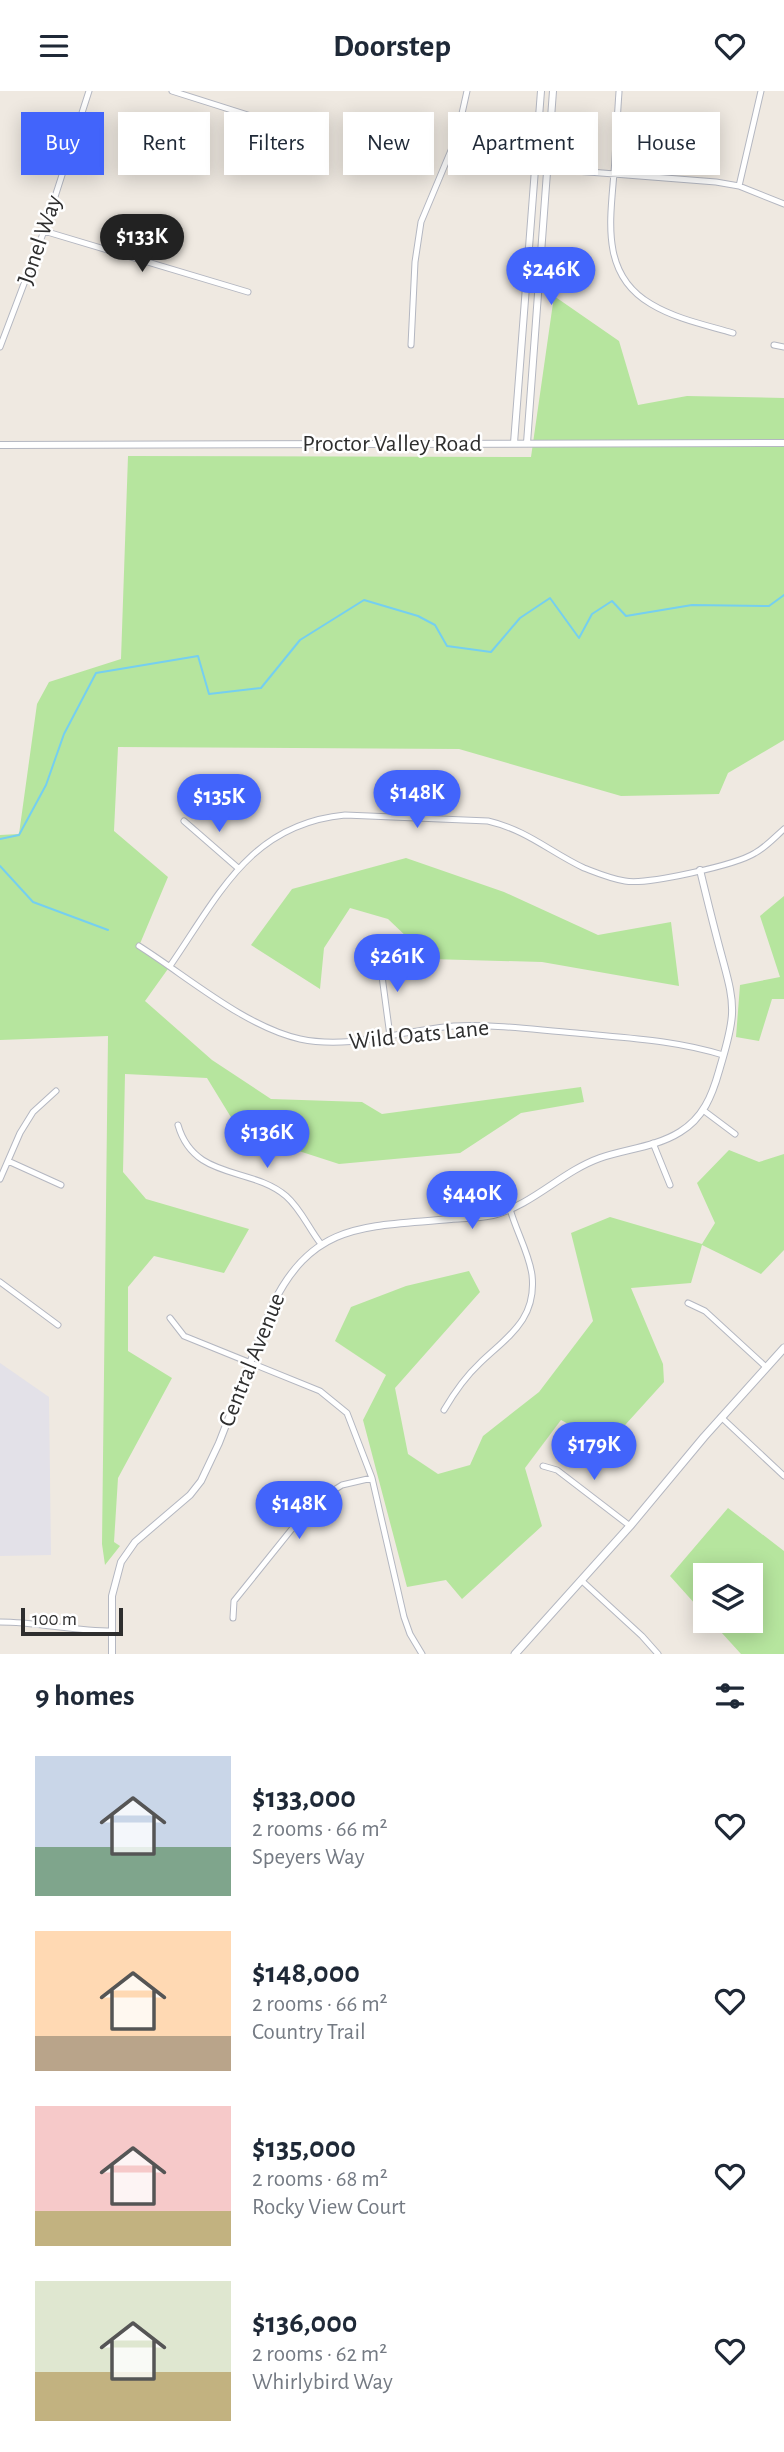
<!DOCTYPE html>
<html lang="en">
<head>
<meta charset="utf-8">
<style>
	body { margin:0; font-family:"Alegreya Sans",sans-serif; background:#f2f2f3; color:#1f2937; height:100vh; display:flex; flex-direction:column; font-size:26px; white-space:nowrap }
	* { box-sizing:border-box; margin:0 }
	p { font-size:23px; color:#747a83 }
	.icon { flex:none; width:38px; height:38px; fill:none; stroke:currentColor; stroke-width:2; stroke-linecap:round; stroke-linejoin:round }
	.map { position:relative; height:1563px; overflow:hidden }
	.panel { display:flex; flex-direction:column; background:#fff; flex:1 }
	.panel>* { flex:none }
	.banner { position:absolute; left:21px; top:21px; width:742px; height:63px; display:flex; gap:14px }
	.buttons { position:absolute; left:693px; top:1472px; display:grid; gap:14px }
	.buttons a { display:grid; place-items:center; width:70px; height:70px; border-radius:0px; background:#fff; box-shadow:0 4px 18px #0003; font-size:35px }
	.scale { position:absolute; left:21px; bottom:18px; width:102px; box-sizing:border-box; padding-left:7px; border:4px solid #2e2e2e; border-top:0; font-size:19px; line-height:24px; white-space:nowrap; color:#2e2e2e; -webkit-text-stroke:5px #fff; paint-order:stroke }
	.price { position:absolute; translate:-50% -60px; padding:0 16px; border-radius:24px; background:#4264fb; color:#fff; font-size:23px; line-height:46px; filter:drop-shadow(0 2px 4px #0008) }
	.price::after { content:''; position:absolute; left:50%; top:42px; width:21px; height:16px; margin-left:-10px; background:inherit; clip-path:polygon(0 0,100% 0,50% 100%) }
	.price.selected { background:#222; color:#fff }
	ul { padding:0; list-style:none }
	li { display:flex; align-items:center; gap:21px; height:175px; padding:0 35px }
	li span { display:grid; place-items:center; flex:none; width:196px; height:140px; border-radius:0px; color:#555 }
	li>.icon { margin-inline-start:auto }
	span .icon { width:84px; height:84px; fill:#fffc; stroke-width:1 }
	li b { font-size:30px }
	h2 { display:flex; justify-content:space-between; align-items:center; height:84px; padding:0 35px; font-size:30px }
	.pill { padding:0 24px; border-radius:0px; background:#fff; box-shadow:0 4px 18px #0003; font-size:24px; line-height:63px }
	.pill.selected { background:#4264fb; color:#fff }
	header { display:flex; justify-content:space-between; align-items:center; height:91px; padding:0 35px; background:#fff; font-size:32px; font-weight:700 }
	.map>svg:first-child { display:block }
	.industrial { fill:#e3e1e8 }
	.green { fill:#b6e59e }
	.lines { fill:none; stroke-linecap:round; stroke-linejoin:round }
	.stream { stroke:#75cff0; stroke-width:2 }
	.minor-casing { stroke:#b4b7c1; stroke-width:7 }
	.tertiary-casing { stroke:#b4b7c1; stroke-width:8 }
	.secondary-casing { stroke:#b4b7c1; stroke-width:9 }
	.minor { stroke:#fff; stroke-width:5 }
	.tertiary { stroke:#fff; stroke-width:6 }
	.secondary { stroke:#fff; stroke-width:7 }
	.labels { text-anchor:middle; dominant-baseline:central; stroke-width:5; stroke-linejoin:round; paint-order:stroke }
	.street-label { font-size:24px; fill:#2e2e2e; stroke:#fff }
</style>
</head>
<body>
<header><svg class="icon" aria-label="menu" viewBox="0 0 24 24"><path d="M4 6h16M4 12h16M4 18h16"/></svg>Doorstep<svg class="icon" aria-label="heart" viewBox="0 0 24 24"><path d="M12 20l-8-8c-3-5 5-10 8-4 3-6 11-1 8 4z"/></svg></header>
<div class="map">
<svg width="784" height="1563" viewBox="0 0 784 1563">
	<rect width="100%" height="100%" fill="#efe9e1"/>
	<path class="industrial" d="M0,1272L49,1306L51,1464L0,1465Z"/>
	<path class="green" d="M554,205L619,250L638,314L687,305L784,307V649L728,682L719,703L621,705L459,658L118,656L114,740L168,786L139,855L170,875L145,910L212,969L271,1008L362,1011L382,1023L581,996L584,1011L521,1022L460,1062L339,1073L240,1041L207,987L125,983L123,1081L146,1108L249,1138L224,1182L154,1165L128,1196V1260L172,1287L118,1387L114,1451L120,1455L105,1474L102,1453L108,945L0,949V744L19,743L37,613L49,591L121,568L128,365L531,366Z
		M406,767L504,801L598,844L671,831L679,895L542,871L430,868L388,828L350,817L324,857L320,898L251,854L292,798Z
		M784,805V908H772L759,950L736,946L740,894L780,886L760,825Z
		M729,1059L759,1071L784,1063V1159L761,1183L702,1154L691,1192L631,1197L663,1273L664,1291L607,1354L561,1329L525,1377L542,1435L462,1508L446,1489L407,1496L363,1329L386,1284L335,1250L351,1216L406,1195L469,1180L480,1201L395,1297L408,1363L438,1383L470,1374L483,1345L539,1301L593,1230L571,1142L610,1126L702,1153L715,1132L697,1092Z
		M728,1417L784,1460V1563H741L711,1530H751V1484H705V1524L670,1485Z"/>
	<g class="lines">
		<path class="stream" d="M0,748L19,744L46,694L64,643L96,582L198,565L209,603L261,597L300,549L364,509L418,525L435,534L447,555L491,561L520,527L550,507L579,547L592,523L612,510L626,525L692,514L769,515L784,504
			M0,775L33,811L108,839"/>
		<defs>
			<path id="minor" d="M172,0L320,47
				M619,1C617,28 616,55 614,82C610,131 601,184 651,213C676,228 706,234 733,242
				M452,59L475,68L500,74L716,91L739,95L784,113
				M739,95L761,0
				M44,140L248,201
				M411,254L415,171L421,131L457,45L467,0
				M774,254L784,256
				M0,256L44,140L89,0
				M184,730L238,777
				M139,855C188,886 244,935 300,948C352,959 402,939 454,935C495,933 535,939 576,942C627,947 675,949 723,964
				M373,873L382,885L390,945
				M170,875C219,804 250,733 345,724L488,730C527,739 550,761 584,777C597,782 611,788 625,790C647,794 736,774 755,762C766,756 775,746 784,738
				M703,1019L735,1043
				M178,1034C194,1090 251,1075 286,1105C301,1118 309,1138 321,1153
				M653,1052L670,1094
				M8,1070L61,1094
				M0,1088L20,1042L33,1021L56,1000
				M0,1191L58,1234
				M688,1212L705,1220L766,1276
				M170,1227L184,1245L320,1300L347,1322L372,1387L404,1526L410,1543L422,1563
				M444,1319C454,1302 465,1286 480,1272C507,1246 537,1229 532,1184C529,1162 516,1140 510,1118
				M721,1326L784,1385
				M543,1375L557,1379L630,1435
				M581,1489L642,1545L658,1563
				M233,1527L234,1510L312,1413L342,1394L372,1387
				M0,1531C37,1531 74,1540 112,1540"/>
			<path id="tertiary" d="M514,352L541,0
				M527,352L553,0
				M0,354L784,352
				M112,1563V1505L121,1471L135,1451L190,1404L201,1390L219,1352L273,1213C314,1129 369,1136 451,1128C464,1127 479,1127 493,1124C533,1114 561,1081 600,1067C626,1058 656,1056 680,1041C703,1027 712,1005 719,980C724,962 731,942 732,923C733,904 727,885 722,866C714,837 707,808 700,779"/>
			<path id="secondary" d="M515,1563L630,1435L704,1346L784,1257"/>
		</defs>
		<use href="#minor" class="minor-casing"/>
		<use href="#tertiary" class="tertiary-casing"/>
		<use href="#secondary" class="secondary-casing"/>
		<use href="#minor" class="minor"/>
		<use href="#tertiary" class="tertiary"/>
		<use href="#secondary" class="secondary"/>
	</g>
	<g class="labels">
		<g class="street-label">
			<text transform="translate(40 149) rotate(-71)">Jonel Way</text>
			<text x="392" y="353">Proctor Valley Road</text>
			<text transform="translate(419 944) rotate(-6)">Wild Oats Lane</text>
			<text transform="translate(252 1269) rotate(-68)">Central Avenue</text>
		</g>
	</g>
</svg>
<div class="buttons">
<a><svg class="icon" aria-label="layers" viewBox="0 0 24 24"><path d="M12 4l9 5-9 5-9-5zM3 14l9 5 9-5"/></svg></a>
</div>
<div class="scale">100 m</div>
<b class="price selected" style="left:142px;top:183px">$133K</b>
<b class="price" style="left:551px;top:216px">$246K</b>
<b class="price" style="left:417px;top:739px">$148K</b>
<b class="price" style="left:219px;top:743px">$135K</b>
<b class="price" style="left:397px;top:903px">$261K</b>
<b class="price" style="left:267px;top:1079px">$136K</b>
<b class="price" style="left:472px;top:1140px">$440K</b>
<b class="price" style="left:594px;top:1391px">$179K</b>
<b class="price" style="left:299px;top:1450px">$148K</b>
<div class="banner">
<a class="pill selected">Buy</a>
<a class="pill">Rent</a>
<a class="pill">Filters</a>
<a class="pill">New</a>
<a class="pill">Apartment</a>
<a class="pill">House</a>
</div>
</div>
<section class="panel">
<h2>9 homes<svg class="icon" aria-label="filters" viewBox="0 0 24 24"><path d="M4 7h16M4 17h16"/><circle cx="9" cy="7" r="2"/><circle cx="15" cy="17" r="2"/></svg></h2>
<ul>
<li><span style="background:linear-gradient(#c9d6e8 65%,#7fa58c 0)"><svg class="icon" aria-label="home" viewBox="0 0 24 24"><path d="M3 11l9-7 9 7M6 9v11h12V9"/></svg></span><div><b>$133,000</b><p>2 rooms · 66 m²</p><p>Speyers Way</p></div><svg class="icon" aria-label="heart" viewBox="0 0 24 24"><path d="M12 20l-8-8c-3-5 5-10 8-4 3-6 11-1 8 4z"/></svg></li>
<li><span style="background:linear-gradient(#ffd9b3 75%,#b9a48a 0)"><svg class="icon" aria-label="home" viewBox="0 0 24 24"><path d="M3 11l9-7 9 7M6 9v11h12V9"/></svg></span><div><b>$148,000</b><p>2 rooms · 66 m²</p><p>Country Trail</p></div><svg class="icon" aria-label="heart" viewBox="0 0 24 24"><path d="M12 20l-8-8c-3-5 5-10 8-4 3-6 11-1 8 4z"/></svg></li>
<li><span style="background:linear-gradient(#f6c9c9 75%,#c2b280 0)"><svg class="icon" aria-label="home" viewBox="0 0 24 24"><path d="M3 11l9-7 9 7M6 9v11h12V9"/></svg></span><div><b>$135,000</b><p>2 rooms · 68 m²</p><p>Rocky View Court</p></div><svg class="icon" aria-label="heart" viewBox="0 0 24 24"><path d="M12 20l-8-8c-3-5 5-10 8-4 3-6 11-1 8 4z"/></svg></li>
<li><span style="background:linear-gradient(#dfe7d0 65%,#c2b280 0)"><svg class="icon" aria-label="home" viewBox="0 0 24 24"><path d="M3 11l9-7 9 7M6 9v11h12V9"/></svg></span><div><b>$136,000</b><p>2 rooms · 62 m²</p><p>Whirlybird Way</p></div><svg class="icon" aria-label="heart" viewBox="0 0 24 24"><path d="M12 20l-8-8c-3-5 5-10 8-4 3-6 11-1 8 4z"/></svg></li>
</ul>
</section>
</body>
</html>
